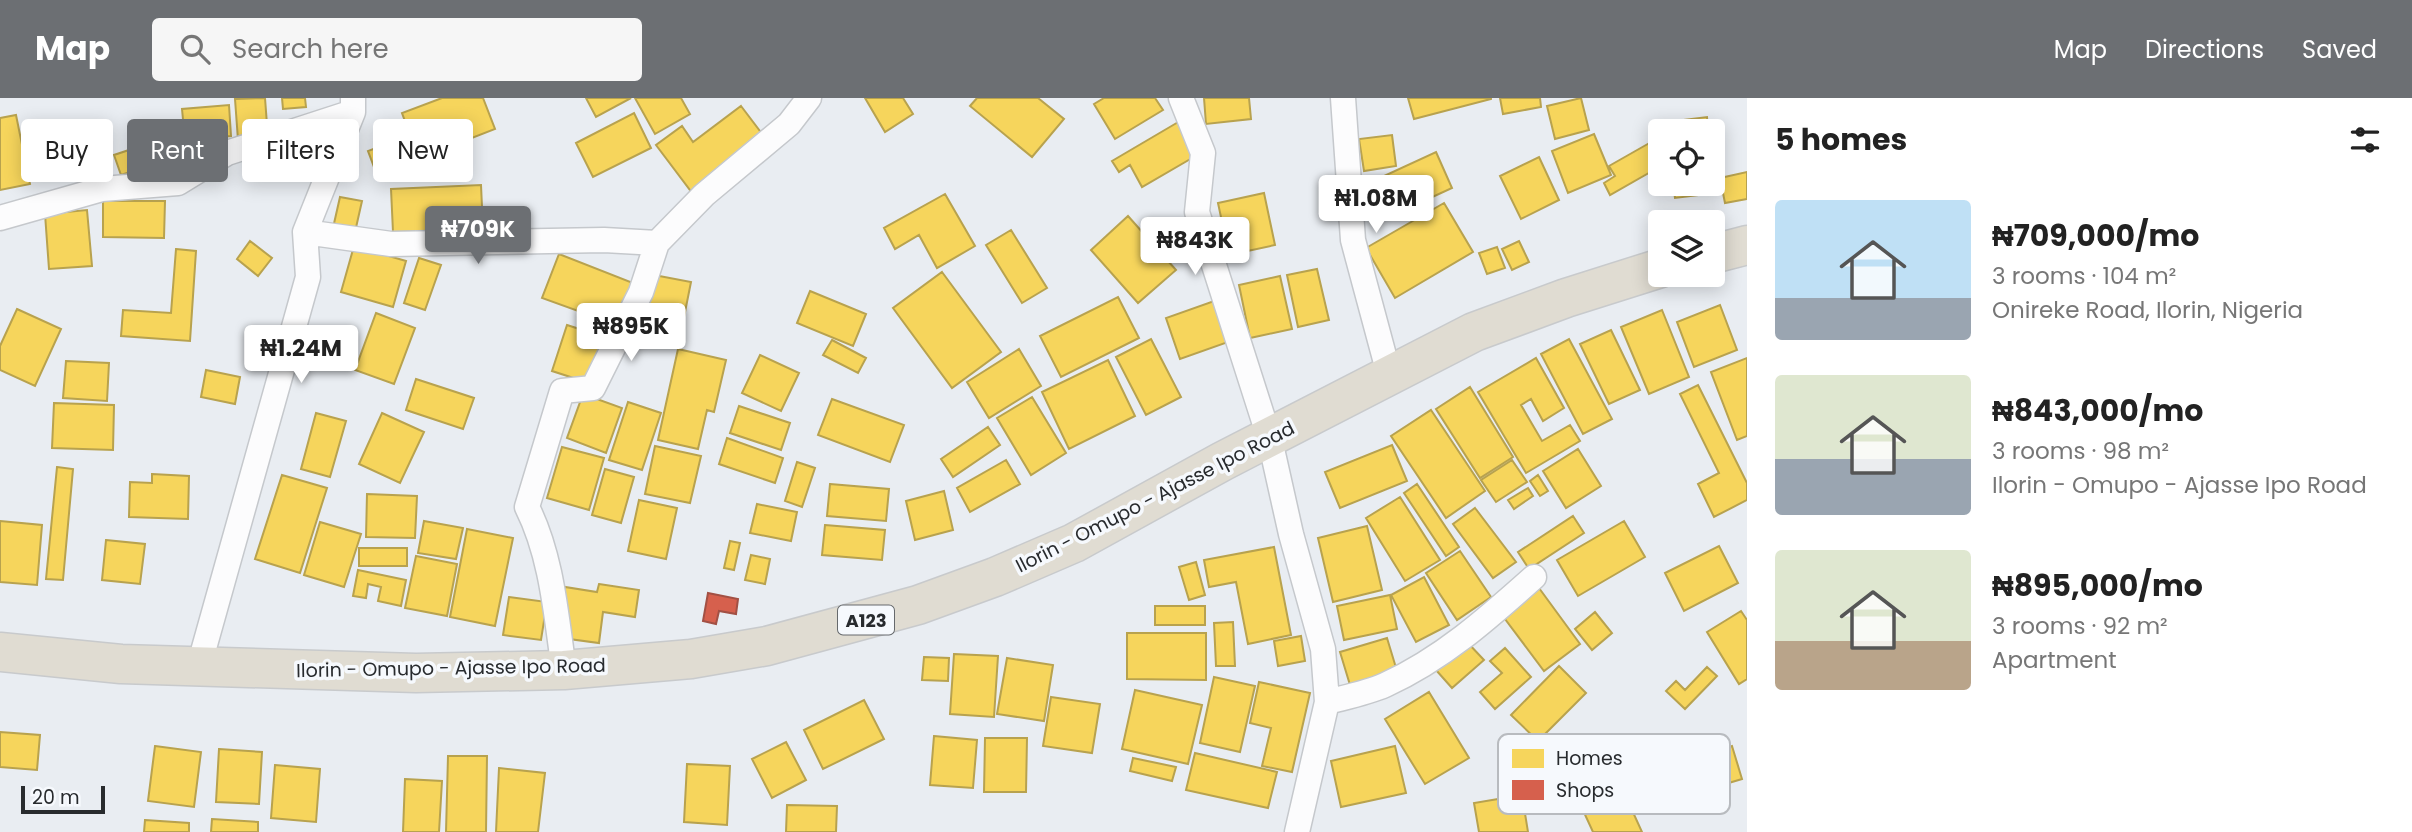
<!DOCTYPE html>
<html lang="en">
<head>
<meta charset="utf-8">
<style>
	body { margin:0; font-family:Poppins,sans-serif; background:#f6f6f6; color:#222; height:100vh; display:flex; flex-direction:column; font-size:26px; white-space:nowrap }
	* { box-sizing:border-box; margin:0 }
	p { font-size:23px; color:#767676 }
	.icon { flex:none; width:38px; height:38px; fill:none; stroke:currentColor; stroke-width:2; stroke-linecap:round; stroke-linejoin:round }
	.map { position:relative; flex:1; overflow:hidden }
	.sheet { display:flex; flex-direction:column; background:#fff; width:665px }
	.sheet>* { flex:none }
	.hud { position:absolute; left:21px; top:21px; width:665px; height:63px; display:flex; gap:14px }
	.fabs { position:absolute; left:1648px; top:21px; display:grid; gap:14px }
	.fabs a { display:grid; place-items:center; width:77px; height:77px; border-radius:7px; background:#fff; box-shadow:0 4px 18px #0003; font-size:35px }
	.scale { position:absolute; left:21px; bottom:18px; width:84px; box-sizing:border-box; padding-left:7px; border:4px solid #282b2e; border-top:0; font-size:19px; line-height:24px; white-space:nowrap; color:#282b2e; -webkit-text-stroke:5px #f6f9fd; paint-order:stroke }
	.price { position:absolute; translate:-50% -60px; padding:0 16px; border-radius:7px; background:#fff; color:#222; font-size:23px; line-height:46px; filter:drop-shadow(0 2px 4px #0008) }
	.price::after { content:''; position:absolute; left:50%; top:42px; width:21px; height:16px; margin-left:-10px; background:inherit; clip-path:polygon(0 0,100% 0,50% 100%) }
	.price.selected { background:#6c6f73; color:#fff }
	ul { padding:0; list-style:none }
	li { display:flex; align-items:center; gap:21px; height:175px; padding:0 28px }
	li span { display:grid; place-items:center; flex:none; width:196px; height:140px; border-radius:7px; color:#555 }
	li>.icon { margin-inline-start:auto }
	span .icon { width:84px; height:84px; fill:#fffc; stroke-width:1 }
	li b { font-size:30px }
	h2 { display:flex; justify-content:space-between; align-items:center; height:84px; padding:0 28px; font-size:30px }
	.chip { padding:0 24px; border-radius:7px; background:#fff; box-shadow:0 4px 18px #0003; font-size:24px; line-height:63px }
	.chip.selected { background:#6c6f73; color:#fff }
	header { display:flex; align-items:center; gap:42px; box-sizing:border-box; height:98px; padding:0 35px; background:#6c6f73; color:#fff }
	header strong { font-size:33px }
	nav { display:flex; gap:38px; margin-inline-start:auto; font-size:24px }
	.search { width:490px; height:63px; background:#f6f6f6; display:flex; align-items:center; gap:18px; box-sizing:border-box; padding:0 24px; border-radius:7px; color:#767676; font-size:26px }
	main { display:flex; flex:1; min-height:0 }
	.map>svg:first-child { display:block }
	.homes { fill:#f6d55c; stroke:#b8a24e; stroke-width:2 }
	.shops { fill:#d6604d; stroke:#a25044; stroke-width:2 }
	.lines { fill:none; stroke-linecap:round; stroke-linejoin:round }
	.minor-casing { stroke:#c5c8cc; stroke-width:27 }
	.trunk-casing { stroke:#c8cacc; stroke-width:41 }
	.minor { stroke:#fcfcfd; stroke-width:24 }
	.trunk { stroke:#e0dcd2; stroke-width:38 }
	.labels { text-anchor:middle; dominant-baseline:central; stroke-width:7; stroke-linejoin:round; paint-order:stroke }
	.shield { fill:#f6f9fd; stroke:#66696c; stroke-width:2 }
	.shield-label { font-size:18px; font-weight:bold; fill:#282b2e }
	.street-label { font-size:19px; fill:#282b2e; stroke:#f6f9fd }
	.key { fill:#f6f9fd; stroke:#b8bbbf; stroke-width:2 }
	.key-label { font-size:19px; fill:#282b2e }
</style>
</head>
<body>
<header>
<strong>Map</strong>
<div class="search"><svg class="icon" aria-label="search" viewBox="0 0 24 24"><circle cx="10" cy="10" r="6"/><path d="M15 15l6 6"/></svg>Search here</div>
<nav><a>Map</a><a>Directions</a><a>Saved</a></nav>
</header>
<main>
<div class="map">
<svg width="1747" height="734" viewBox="0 0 1747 734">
	<rect width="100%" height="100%" fill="#e9edf2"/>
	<path class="homes" d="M265,0L268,40L238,42L235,1Z
		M282,0H305L306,9L283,11Z
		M442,0H483L495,31L377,77L368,53L410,37L402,15Z
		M586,0H631L596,19Z
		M635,0H681L690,16L655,36Z
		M865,0H903L913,16L885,34Z
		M977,0H1038L1064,21L1032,59L970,8Z
		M1104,0H1155L1163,12L1115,41L1094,6Z
		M1204,0H1249L1251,21L1206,26Z
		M1408,0H1491V1L1414,21Z
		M1500,0H1540L1541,9L1503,16Z
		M1581,0L1589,32L1555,41L1547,8Z
		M229,7L231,38L185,42L182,11Z
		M741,8L766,41L693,96L656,47L682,28L693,44Z
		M634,15L651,50L593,79L576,45Z
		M16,17L30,86L0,92V20Z
		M1707,19L1708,33H1667L1666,24Z
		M1180,23L1199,56L1142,89L1130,67L1119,74L1112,63Z
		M1594,36L1611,77L1568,95L1552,53Z
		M1392,37L1396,68L1364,73L1359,41Z
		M171,38L178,58L121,77L114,57Z
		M1653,43L1661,56V68L1610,97L1604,85L1615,78L1609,68Z
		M54,46L93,50L89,84L49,80Z
		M1436,54L1452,90L1387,120L1371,84Z
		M1539,59L1559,102L1521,121L1500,78Z
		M1713,73L1716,95L1675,100L1673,86H1713Z
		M1747,74V101L1725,105L1720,80Z
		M481,87L483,131L393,134L391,91Z
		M1264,95L1275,147L1229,157L1218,105Z
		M945,96L975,148L937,170L919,137L895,151L884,130Z
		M340,99L362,103L355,134L333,130Z
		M103,103H165L164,140L103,139Z
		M1444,105L1473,154L1395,200L1366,150Z
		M87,112L92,168L49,171L45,116Z
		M1128,118L1176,172L1138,205L1091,152Z
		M1011,132L1047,190L1022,205L986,147Z
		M250,143L272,160L258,178L237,161Z
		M1519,143L1529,164L1512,172L1502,151Z
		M354,148L406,163L393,209L341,194Z
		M1497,149L1505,170L1487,176L1479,155Z
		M176,151L196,153L190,243L121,238L123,212L171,215Z
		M559,156L633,185L617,227L542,200Z
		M419,160L441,167L425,212L404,205Z
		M1317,171L1329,222L1298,229L1287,177Z
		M942,174L1001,254L952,290L893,210Z
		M654,177L691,184L681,234L643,227Z
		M1280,178L1292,231L1250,240L1239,187Z
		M810,193L866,216L853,248L797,225Z
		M1118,199L1139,240L1061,279L1040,238Z
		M1217,202L1231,243L1180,261L1166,220Z
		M1720,207L1737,252L1694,269L1677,224Z
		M17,211L61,231L35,288L0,272V248Z
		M1662,212L1689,279L1649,296L1621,229Z
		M376,215L415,230L394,286L355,272Z
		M567,227L604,239L589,285L552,273Z
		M1611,232L1640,292L1609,306L1580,246Z
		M1151,241L1181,299L1146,317L1116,259Z
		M1569,241L1612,321L1583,336L1541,256Z
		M832,242L866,260L858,275L823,257Z
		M678,251L726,262L714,314L707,312L698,351L658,342Z
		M1019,251L1041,288L989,320L967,284Z
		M760,257L799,275L781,313L742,295Z
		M1536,260L1564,310L1543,323L1531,301L1521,307L1542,343L1570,327L1580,343L1526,375L1478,294Z
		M1747,260V338L1737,342L1711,274Z
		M1108,262L1135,318L1069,351L1042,294Z
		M66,263L109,265L107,303L63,300Z
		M206,272L240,279L235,306L201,299Z
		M416,281L474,300L463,331L406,312Z
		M1698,287L1747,385V402L1714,419L1698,386L1719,375L1680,296Z
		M1470,289L1513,359L1480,380L1436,311Z
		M583,296L622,310L606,355L567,340Z
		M1032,299L1066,355L1031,377L997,320Z
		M832,301L904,327L890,364L818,337Z
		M628,304L661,315L642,372L609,362Z
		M54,305L114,307L113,352L52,350Z
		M739,308L790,325L781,352L730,335Z
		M1431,312L1485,393L1446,420L1391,338Z
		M316,315L346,323L330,379L301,371Z
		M382,315L424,334L400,385L359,366Z
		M988,329L1000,347L953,379L941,361Z
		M727,340L783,360L775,385L719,366Z
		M1392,347L1407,383L1340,410L1325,374Z
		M655,348L701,358L690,405L645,396Z
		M562,349L604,360L589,412L547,400Z
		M1578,351L1601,388L1566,410L1543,373Z
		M1006,362L1020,386L970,414L957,390Z
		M1512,362L1527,384L1496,404L1481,382Z
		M797,364L815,370L802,409L785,403Z
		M57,369L73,371L63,482L46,481Z
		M605,371L634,379L621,425L592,417Z
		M152,376L189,378L188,421L129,419L130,384L152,385Z
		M282,377L327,390L300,475L255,461Z
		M1538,377L1548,393L1540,398L1530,383Z
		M830,386L889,391L886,423L827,418Z
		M1417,386L1459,449L1446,458L1404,395Z
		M1528,390L1533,398L1514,411L1508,402Z
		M944,393L953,432L915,442L906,403Z
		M367,396L417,398L415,440L366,439Z
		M1400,399L1440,462L1405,483L1366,420Z
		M639,402L677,410L666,461L628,453Z
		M757,406L797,414L791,443L750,435Z
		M1475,410L1516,464L1493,480L1453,426Z
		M1573,418L1584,435L1529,471L1518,454Z
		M0,423L42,427L37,487L0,484Z
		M424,423L463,430L456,461L418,455Z
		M1624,423L1645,459L1578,498L1557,462Z
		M320,424L361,436L344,489L304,477Z
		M825,427L885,432L882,462L822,457Z
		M1367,428L1382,492L1333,504L1318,440Z
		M467,431L513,440L495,528L450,519Z
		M106,442L145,446L140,486L102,482Z
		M730,443L740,445L734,472L724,470Z
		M1719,448L1738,485L1684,513L1665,475Z
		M1274,449L1291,537L1248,546L1236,484L1209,489L1204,462Z
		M359,450H407V468H359Z
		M1460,453L1491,499L1457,522L1426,475Z
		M751,457L770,461L765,486L745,482Z
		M416,458L457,466L447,518L405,510Z
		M1196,464L1205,497L1189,502L1179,469Z
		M358,472L406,482L401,508L378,503L381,489L368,486L366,500L353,498Z
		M1424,479L1449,527L1416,544L1391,497Z
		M599,486L639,492L635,519L603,514L599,545L562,540L560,517L565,489L597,494Z
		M1539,490L1580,546L1544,573L1502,517Z
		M1390,497L1397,531L1344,542L1337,508Z
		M509,499L547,504L541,542L503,537Z
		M1155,508H1205V527H1155Z
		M1741,513L1747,522V581L1739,586L1707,534Z
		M1595,514L1612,535L1592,552L1575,531Z
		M1233,524L1235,568H1216L1214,525Z
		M1127,535H1206V582L1127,581Z
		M1301,538L1305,563L1278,568L1274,543Z
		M1387,540L1397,573L1350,587L1340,554Z
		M1467,544L1484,562L1452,590L1436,572Z
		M1505,550L1531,579L1495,611L1480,594L1502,575L1490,563Z
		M954,556L998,558L994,619L950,616Z
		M924,559L949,560L948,583L922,582Z
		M1007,560L1053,567L1044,623L997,616Z
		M1559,568L1586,595L1538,643L1511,617Z
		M1707,569L1717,578L1685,611L1666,593L1676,583L1685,592Z
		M1214,579L1255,588L1240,654L1200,645Z
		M1259,584L1310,595L1292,674L1262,668L1271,630L1250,625Z
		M1135,592L1202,607L1188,666L1122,651Z
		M1429,594L1469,660L1425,686L1385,621Z
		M1051,599L1100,606L1092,655L1043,648Z
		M864,602L884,641L823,671L804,632Z
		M0,634L40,637L37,672L0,669Z
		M934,638L977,642L973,690L930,687Z
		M985,640H1027L1026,694H984Z
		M786,644L806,682L772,700L752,661Z
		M155,648L201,654L194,709L148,703Z
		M1395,648L1406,695L1341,709L1331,663Z
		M1732,648L1742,681L1712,690L1703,657Z
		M219,651L262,654L259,706L216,704Z
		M1195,655L1277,674L1268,710L1186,692Z
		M448,658H487L486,734H446Z
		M1133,660L1176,669L1172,683L1130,673Z
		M687,666L730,668L727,727L684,724Z
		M275,667L320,671L316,724L271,720Z
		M499,670L545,675L538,734H496Z
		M1616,677L1642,734H1593L1575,695Z
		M405,681L442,683L439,734H403Z
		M1522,697L1528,734H1479L1474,705Z
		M787,707L837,708L836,734H786Z
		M212,721L258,724V734H211Z
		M145,722L189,725V734H144Z"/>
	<path class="shops" d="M708,495L738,501L736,516L719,513L716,526L703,523Z"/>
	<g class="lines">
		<defs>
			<path id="minor" d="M1181,0L1203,55L1197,114L1270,342L1291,436L1323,551L1327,604L1297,734
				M1343,0L1353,142L1389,276
				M0,120L102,91L178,85L227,55L353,14
				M305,134L391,146L604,142L657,145
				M199,568L308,179L305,134L353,14V0
				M564,572C556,517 552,459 527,409L562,293L593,290L641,194L657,145L704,97L789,26L809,0
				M1327,604C1346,599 1367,595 1385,587C1442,561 1487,521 1534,479"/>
			<path id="trunk" d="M1713,156L1747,147
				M0,554L121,566L416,575L564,572L691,561L767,548L918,507L995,479L1074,445L1223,363L1474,234L1566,200L1661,170"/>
		</defs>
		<use href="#minor" class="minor-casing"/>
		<use href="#trunk" class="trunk-casing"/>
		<use href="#minor" class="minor"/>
		<use href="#trunk" class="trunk"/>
	</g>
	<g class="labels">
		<rect class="shield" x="838" y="507.5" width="56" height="29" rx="5"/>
		<g class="shield-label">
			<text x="866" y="522">A123</text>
		</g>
		<g class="street-label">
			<text transform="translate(1155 399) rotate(-27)">Ilorin - Omupo - Ajasse Ipo Road</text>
			<text transform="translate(451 570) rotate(-1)">Ilorin - Omupo - Ajasse Ipo Road</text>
		</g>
	</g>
	<rect x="1498" y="636" width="232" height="80" rx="10" class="key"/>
	<rect x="1512" y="651" width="32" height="19" fill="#f6d55c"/>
	<rect x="1512" y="682" width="32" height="20" fill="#d6604d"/>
	<g class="key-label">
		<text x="1556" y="667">Homes</text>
		<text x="1556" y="699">Shops</text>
	</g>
</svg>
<div class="fabs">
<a><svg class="icon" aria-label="locate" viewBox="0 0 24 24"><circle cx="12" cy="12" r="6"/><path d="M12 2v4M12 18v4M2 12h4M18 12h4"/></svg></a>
<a><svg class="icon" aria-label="layers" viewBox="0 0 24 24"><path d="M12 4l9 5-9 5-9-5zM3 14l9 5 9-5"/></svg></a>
</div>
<div class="scale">20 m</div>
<b class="price" style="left:1376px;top:137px">₦1.08M</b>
<b class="price selected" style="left:478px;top:168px">₦709K</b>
<b class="price" style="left:1195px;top:179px">₦843K</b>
<b class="price" style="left:631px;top:265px">₦895K</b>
<b class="price" style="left:301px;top:287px">₦1.24M</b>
<div class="hud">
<a class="chip">Buy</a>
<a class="chip selected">Rent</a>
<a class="chip">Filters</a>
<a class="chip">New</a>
</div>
</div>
<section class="sheet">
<h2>5 homes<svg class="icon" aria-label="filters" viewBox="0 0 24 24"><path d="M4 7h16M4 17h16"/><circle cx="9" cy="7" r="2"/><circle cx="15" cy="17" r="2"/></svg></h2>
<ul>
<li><span style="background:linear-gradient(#bfe0f5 70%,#9aa5b1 0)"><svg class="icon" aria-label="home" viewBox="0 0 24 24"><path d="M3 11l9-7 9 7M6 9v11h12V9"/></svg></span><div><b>₦709,000/mo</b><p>3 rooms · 104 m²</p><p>Onireke Road, Ilorin, Nigeria</p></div></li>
<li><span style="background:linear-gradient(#dfe7d0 60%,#9aa5b1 0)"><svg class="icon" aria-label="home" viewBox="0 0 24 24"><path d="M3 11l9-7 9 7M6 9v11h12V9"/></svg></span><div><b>₦843,000/mo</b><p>3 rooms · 98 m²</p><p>Ilorin - Omupo - Ajasse Ipo Road</p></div></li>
<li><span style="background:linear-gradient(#dfe7d0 65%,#b9a48a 0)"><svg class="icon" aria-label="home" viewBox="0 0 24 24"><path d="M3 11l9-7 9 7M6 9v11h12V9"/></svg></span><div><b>₦895,000/mo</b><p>3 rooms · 92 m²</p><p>Apartment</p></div></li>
</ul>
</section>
</main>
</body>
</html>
